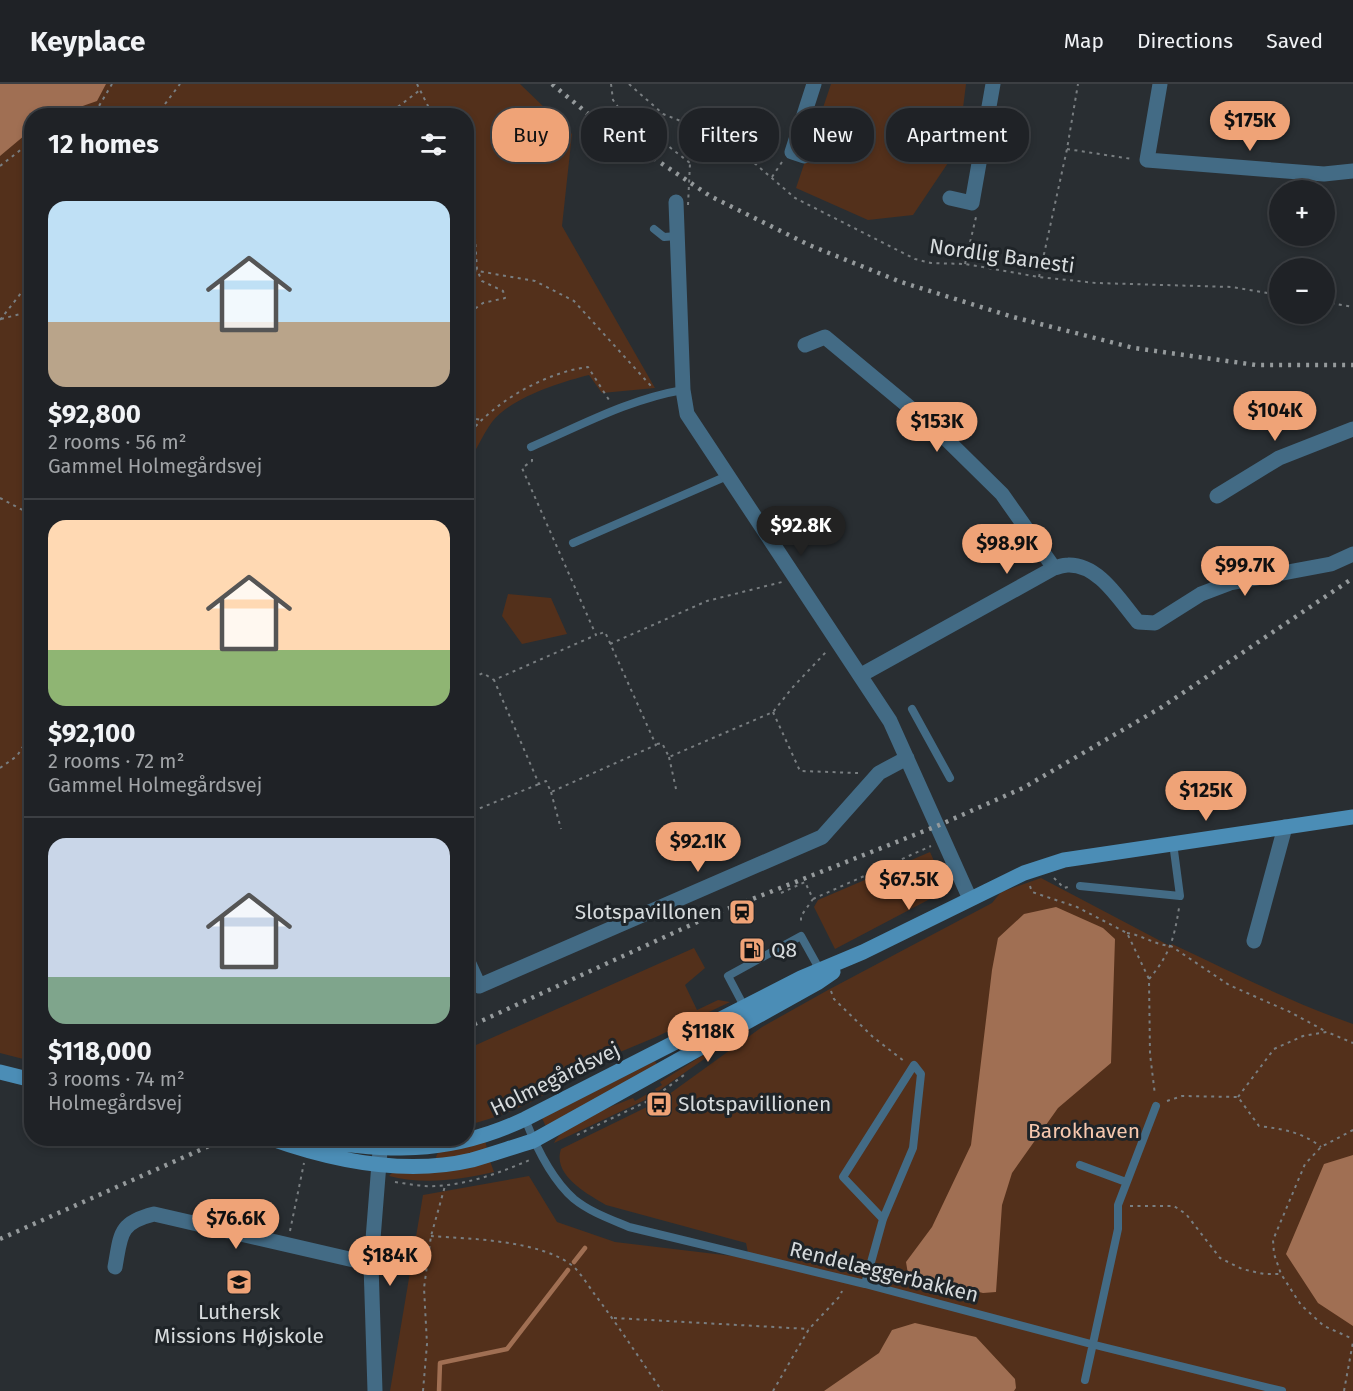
<!DOCTYPE html>
<html lang="en">
<head>
<meta charset="utf-8">
<style>
	body { margin:0; font-family:"Fira Sans",sans-serif; background:#2c2f32; color:#f1f3f6; height:100vh; display:flex; flex-direction:column; font-size:22px; white-space:nowrap }
	* { box-sizing:border-box; margin:0 }
	p { font-size:20px; color:#a1a4a7 }
	.icon { flex:none; width:33px; height:33px; fill:none; stroke:currentColor; stroke-width:2; stroke-linecap:round; stroke-linejoin:round }
	.map { position:relative; flex:1; overflow:hidden }
	.drawer { position:absolute; left:24px; top:24px; width:450px; height:1038px; display:flex; flex-direction:column; background:#1f2226; border-radius:24px; box-shadow:0 3px 9px #0003,0 0 0 2px #3c3f43 }
	.drawer>* { flex:none }
	.banner { position:absolute; left:492px; top:24px; width:570px; height:54px; display:flex; gap:12px }
	.buttons { position:absolute; left:1269px; top:96px; display:grid; gap:12px }
	.buttons a { display:grid; place-items:center; width:66px; height:66px; border-radius:50%; background:#1f2226; box-shadow:0 3px 9px #0003,0 0 0 2px #3c3f43; font-size:30px }
	.price { position:absolute; translate:-50% -51px; padding:0 14px; border-radius:21px; background:#efa377; color:#111; font-size:20px; line-height:39px; filter:drop-shadow(0 2px 3px #0008) }
	.price::after { content:''; position:absolute; left:50%; top:36px; width:18px; height:14px; margin-left:-9px; background:inherit; clip-path:polygon(0 0,100% 0,50% 100%) }
	.price.active { background:#222; color:#fff }
	ul { padding:0; list-style:none }
	li { display:grid; align-content:center; gap:12px; height:318px; padding:0 24px }
	li+li { border-top:2px solid #3c3f43 }
	li span { display:grid; place-items:center; height:186px; border-radius:18px; color:#555 }
	li>.icon { margin-inline-start:auto }
	span .icon { width:108px; height:108px; fill:#fffc; stroke-width:1 }
	li b { font-size:26px }
	h2 { display:flex; justify-content:space-between; align-items:center; height:72px; padding:0 24px; font-size:26px }
	.tag { padding:0 21px; border-radius:24px; background:#1f2226; box-shadow:0 3px 9px #0003,0 0 0 2px #3c3f43; font-size:21px; line-height:54px }
	.tag.active { background:#efa377; color:#111 }
	header { display:flex; align-items:center; gap:36px; box-sizing:border-box; height:84px; padding:0 30px; background:#1f2226; border-bottom:2px solid #3c3f43 }
	header strong { font-size:28px }
	nav { display:flex; gap:33px; margin-inline-start:auto; font-size:21px }
	.map>svg:first-child { display:block }
	.green { fill:#53301b }
	.water { fill:#a06f53 }
	.lines { fill:none; stroke-linecap:round; stroke-linejoin:round }
	.stream { stroke:#a06f53; stroke-width:4.5 }
	.path { stroke:#797e81; stroke-width:2; stroke-dasharray:3 4.5; stroke-linecap:butt }
	.lane { stroke:#436b85; stroke-width:8 }
	.street { stroke:#436b85; stroke-width:15 }
	.secondary { stroke:#4b8db6; stroke-width:15 }
	.rail { stroke:#959a9c; stroke-width:4.5; stroke-dasharray:3 6; stroke-linecap:butt }
	.path-bridge { stroke:#797e81; stroke-width:2; stroke-dasharray:3 4.5; stroke-linecap:butt }
	.labels { text-anchor:middle; dominant-baseline:central; stroke-width:6; stroke-linejoin:round; paint-order:stroke }
	.street-label { font-size:21px; fill:#d7dbdd; stroke:#1f2428 }
	.poi-label { font-size:21px; fill:#d7dbdd; stroke:#1f2428; text-anchor:start }
	.park-label { font-size:21px; fill:#f6c8ae; stroke:#1f2428 }
</style>
</head>
<body>
<header>
<strong>Keyplace</strong>
<nav><a>Map</a><a>Directions</a><a>Saved</a></nav>
</header>
<div class="map">
<svg width="1353" height="1307" viewBox="0 0 1353 1307">
	<rect width="100%" height="100%" fill="#292e32"/>
	<path class="green" d="M0,0H520L572,50L562,142L655,304L602,309L589,291C561,298 510,314 492,338C482,352 475,368 467,383L466,32H32L31,977L0,969Z
		M831,0H966L958,64L913,131L868,136L796,104Z
		M508,510L551,514L567,550L522,560L502,532Z
		M930,768L947,806L835,865L814,823L818,816Z
		M1041,794L1170,862L1172,860C1232,888 1290,918 1353,940V1307H390L423,1111L529,1092L557,1138L615,1158L749,1174L746,1159L606,1121C587,1110 552,1091 561,1065L655,1019L657,1022L663,1019L661,1016L762,943L828,906L992,819L1001,808Z
		M694,864L705,884L685,901L697,926L718,916L730,918L656,953L596,978L592,976L582,979C580,987 573,991 566,996C536,1019 503,1032 467,1041V965Z
		M729,955L730,957L657,1008L655,1005L662,1001L660,998Z
		M655,977L658,982L546,1043L542,1034Z
		M649,1009L651,1012L645,1016L554,1059C563,1039 613,1022 633,1014L635,1017Z
		M485,1056L488,1069L438,1078L436,1073L438,1068Z
		M490,1077L494,1088C458,1096 425,1101 389,1092L392,1089Z"/>
	<path class="water" d="M0,0H106L97,17L57,31L32,32L31,46L0,72Z
		M1056,823L1103,844L1115,855L1111,979L1058,1024L1012,1089L1002,1121L996,1208L983,1209L908,1190L906,1178L932,1143L971,1061L992,886L998,854L1024,830Z
		M1353,1071V1242L1318,1219L1286,1170L1324,1080Z
		M915,1239L976,1253L1015,1295L1016,1304L1014,1307H824L879,1269L892,1246Z"/>
	<g class="lines">
		<path class="stream" d="M574,1178L585,1164
			M439,1307L440,1279L507,1265L568,1186"/>
		<path class="path" d="M417,0L433,32
			M611,0L613,16L618,23L690,79
			M629,0L663,30L706,47L738,65L795,114L915,175L931,179L965,180L1039,193L1096,199L1232,203L1280,211
			M95,24L97,32
			M79,32L99,22L112,0
			M156,32L180,0
			M386,32L420,6
			M1067,65L1132,75
			M0,82L32,57
			M772,93L782,78
			M466,124L475,154L477,186L482,197L503,207L505,214L483,219L466,231
			M965,180L976,133
			M466,185L535,197L574,217L651,302
			M1039,193L1067,65L1078,0
			M1324,218L1353,223
			M1,235L32,227
			M0,236L32,195
			M466,324L476,335L483,336
			M466,354C491,319 546,288 588,283L609,316
			M532,375V377L522,384L596,551L494,596L539,700L546,697L551,708L656,661L605,548L596,551
			M0,414L32,431
			M610,560L707,517L782,498
			M466,597L483,589L494,596
			M773,628L800,687L858,689
			M657,660L662,659L669,673L773,628L792,604L826,568
			M669,673L676,705
			M0,684L17,672L32,648
			M551,708L561,745
			M466,730L539,700
			M1054,794L1064,804L1068,803
			M1030,802L1032,808L1077,823L1127,849L1149,895L1150,970L1155,1011
			M781,809L805,798L813,815L801,832V841
			M813,815L931,762
			M1127,849C1142,851 1155,861 1171,862L1229,901L1290,928L1327,948
			M1149,895C1170,870 1174,855 1179,824
			M831,907L834,915L873,953L904,977
			M1238,1013L1274,965L1303,952L1327,948L1353,959
			M1167,1017L1182,1012L1238,1013L1259,1042C1283,1045 1302,1048 1321,1063
			M1353,1046L1321,1063L1305,1080L1273,1156L1274,1170L1281,1190L1301,1221L1324,1242L1353,1255
			M577,1051L652,1015L684,991
			M395,1098C409,1100 423,1103 437,1102C470,1100 502,1088 532,1075
			M1130,1122H1174L1186,1130L1220,1174L1242,1185L1264,1190H1280
			M290,1147L304,1079
			M431,1152C471,1155 542,1156 574,1183C582,1191 589,1203 596,1212C619,1243 640,1275 662,1307
			M614,1234L809,1245
			M423,1307L427,1260L424,1204L431,1152L445,1102
			M773,1307L809,1245L840,1212L842,1207
			M1344,1307L1353,1258"/>
		<path class="lane" d="M654,145L664,153L677,152
			M531,363C580,342 629,315 683,306
			M573,459L727,392
			M912,625L950,694
			M1080,802L1180,812L1173,759
			M746,926L728,892L801,852L821,888
			M525,1035C536,1063 551,1095 574,1115C590,1128 610,1135 629,1143L865,1200L1091,1260L1282,1307
			M1080,1081L1126,1098
			M865,1200L883,1135L913,1064L921,990L914,981L843,1093L883,1135
			M1085,1296L1118,1145V1121L1156,1022"/>
		<path class="street" d="M1160,0L1147,76L1324,90L1353,87
			M804,72L792,68L814,0
			M950,114L972,119L993,0
			M676,118L683,306L687,330L890,637L970,815
			M805,261L825,253L938,347L1002,410L1054,484
			M1217,412L1279,374L1353,345
			M861,591L1054,484C1058,483 1064,481 1068,481C1099,480 1120,517 1138,538L1155,539L1201,510L1230,499L1331,480L1353,470
			M1254,857L1285,743
			M466,873L479,902L822,753L879,689L907,674
			M115,1183C121,1151 118,1139 154,1130L371,1180
			M375,1307L371,1180L380,1067"/>
		<path class="secondary" d="M0,988L32,996
			M269,1054C333,1077 404,1092 472,1076C493,1070 513,1063 533,1057L817,899L833,888
			M302,1054C385,1068 447,1072 525,1035L801,894L863,868L1024,789L1064,776L1353,733"/>
		<path class="rail" d="M552,0L587,29L710,112L809,161L901,198L1013,233L1134,264L1256,281H1353
			M466,944L717,829L937,742L1023,704L1162,623L1353,494
			M0,1155L227,1054"/>
		<path class="path-bridge" d="M688,121L690,79"/>
	</g>
	<defs>
		<symbol id="station-square" viewBox="-11 -11 22 22"><rect x="-9" y="-9" width="18" height="18" rx="4" fill="#efa377" stroke="#1f2428"/><path d="M-3-6H3Q5-6 5-4V2Q5 4 3 4L4.5 6H3L1.5 4h-3L-3 6H-4.5L-3 4Q-5 4-5 2V-4Q-5-6-3-6ZM-3.5-4v3h7v-3ZM-3.5 1v1.5H-2V1ZM2 1v1.5H3.5V1Z" fill="#111"/></symbol>
		<symbol id="fuel-square" viewBox="-11 -11 22 22"><rect x="-9" y="-9" width="18" height="18" rx="4" fill="#efa377" stroke="#1f2428"/><path d="M-5.5-6h7V0h2V4h1.3V-2.5L3-4.5l.8-.8L6-3V5H2.5V1h-1V6h-7ZM-4.2-4.7v3.2H.2V-4.7Z" fill="#111"/></symbol>
		<symbol id="bus-square" viewBox="-11 -11 22 22"><rect x="-9" y="-9" width="18" height="18" rx="4" fill="#efa377" stroke="#1f2428"/><path d="M-5-6H5V4H4V6H2V4H-2V6H-4V4H-5ZM-3.5-4V0h7V-4ZM-3.5 1.2v1.5H-2V1.2ZM2 1.2v1.5H3.5V1.2Z" fill="#111"/></symbol>
		<symbol id="university-square" viewBox="-11 -11 22 22"><rect x="-9" y="-9" width="18" height="18" rx="4" fill="#efa377" stroke="#1f2428"/><path d="M0-5L7-2L0 1L-7-2ZM-4 1L0 2.5L4 1V4Q0 6-4 4Z" fill="#111"/></symbol>
	</defs>
	<g fill-rule="evenodd">
		<use href="#station-square" x="727" y="813" width="30" height="30"/>
		<use href="#fuel-square" x="737" y="851" width="30" height="30"/>
		<use href="#bus-square" x="644" y="1005" width="30" height="30"/>
		<use href="#university-square" x="224" y="1183" width="30" height="30"/>
	</g>
	<g class="labels">
		<g class="street-label">
			<text transform="translate(1002 172) rotate(8)">Nordlig Banesti</text>
			<text transform="translate(555 995) rotate(-26)">Holmegårdsvej</text>
			<text transform="translate(884 1188) rotate(14)">Rendelæggerbakken</text>
		</g>
		<g class="poi-label">
			<text x="722" y="828" text-anchor="end">Slotspavillonen</text>
			<text x="771" y="866">Q8</text>
			<text x="678" y="1020">Slotspavillionen</text>
			<text x="239" y="1228" text-anchor="middle">Luthersk<tspan x="239" dy="24">Missions Højskole</tspan></text>
		</g>
		<g class="park-label">
			<text x="1084" y="1047">Barokhaven</text>
		</g>
	</g>
</svg>
<div class="buttons">
<a>+</a>
<a>−</a>
</div>
<b class="price" style="left:1250px;top:68px">$175K</b>
<b class="price" style="left:1275px;top:358px">$104K</b>
<b class="price" style="left:937px;top:369px">$153K</b>
<b class="price active" style="left:801px;top:473px">$92.8K</b>
<b class="price" style="left:1007px;top:491px">$98.9K</b>
<b class="price" style="left:1245px;top:513px">$99.7K</b>
<b class="price" style="left:1206px;top:738px">$125K</b>
<b class="price" style="left:698px;top:789px">$92.1K</b>
<b class="price" style="left:909px;top:827px">$67.5K</b>
<b class="price" style="left:708px;top:979px">$118K</b>
<b class="price" style="left:236px;top:1166px">$76.6K</b>
<b class="price" style="left:390px;top:1203px">$184K</b>
<div class="banner">
<a class="tag active">Buy</a>
<a class="tag">Rent</a>
<a class="tag">Filters</a>
<a class="tag">New</a>
<a class="tag">Apartment</a>
</div>
<section class="drawer">
<h2>12 homes<svg class="icon" aria-label="filters" viewBox="0 0 24 24"><path d="M4 7h16M4 17h16"/><circle cx="9" cy="7" r="2"/><circle cx="15" cy="17" r="2"/></svg></h2>
<ul>
<li><span style="background:linear-gradient(#bfe0f5 65%,#b9a48a 0)"><svg class="icon" aria-label="home" viewBox="0 0 24 24"><path d="M3 11l9-7 9 7M6 9v11h12V9"/></svg></span><div><b>$92,800</b><p>2 rooms · 56 m²</p><p>Gammel Holmegårdsvej</p></div></li>
<li><span style="background:linear-gradient(#ffd9b3 70%,#8fb573 0)"><svg class="icon" aria-label="home" viewBox="0 0 24 24"><path d="M3 11l9-7 9 7M6 9v11h12V9"/></svg></span><div><b>$92,100</b><p>2 rooms · 72 m²</p><p>Gammel Holmegårdsvej</p></div></li>
<li><span style="background:linear-gradient(#c9d6e8 75%,#7fa58c 0)"><svg class="icon" aria-label="home" viewBox="0 0 24 24"><path d="M3 11l9-7 9 7M6 9v11h12V9"/></svg></span><div><b>$118,000</b><p>3 rooms · 74 m²</p><p>Holmegårdsvej</p></div></li>
</ul>
</section>
</div>
</body>
</html>
